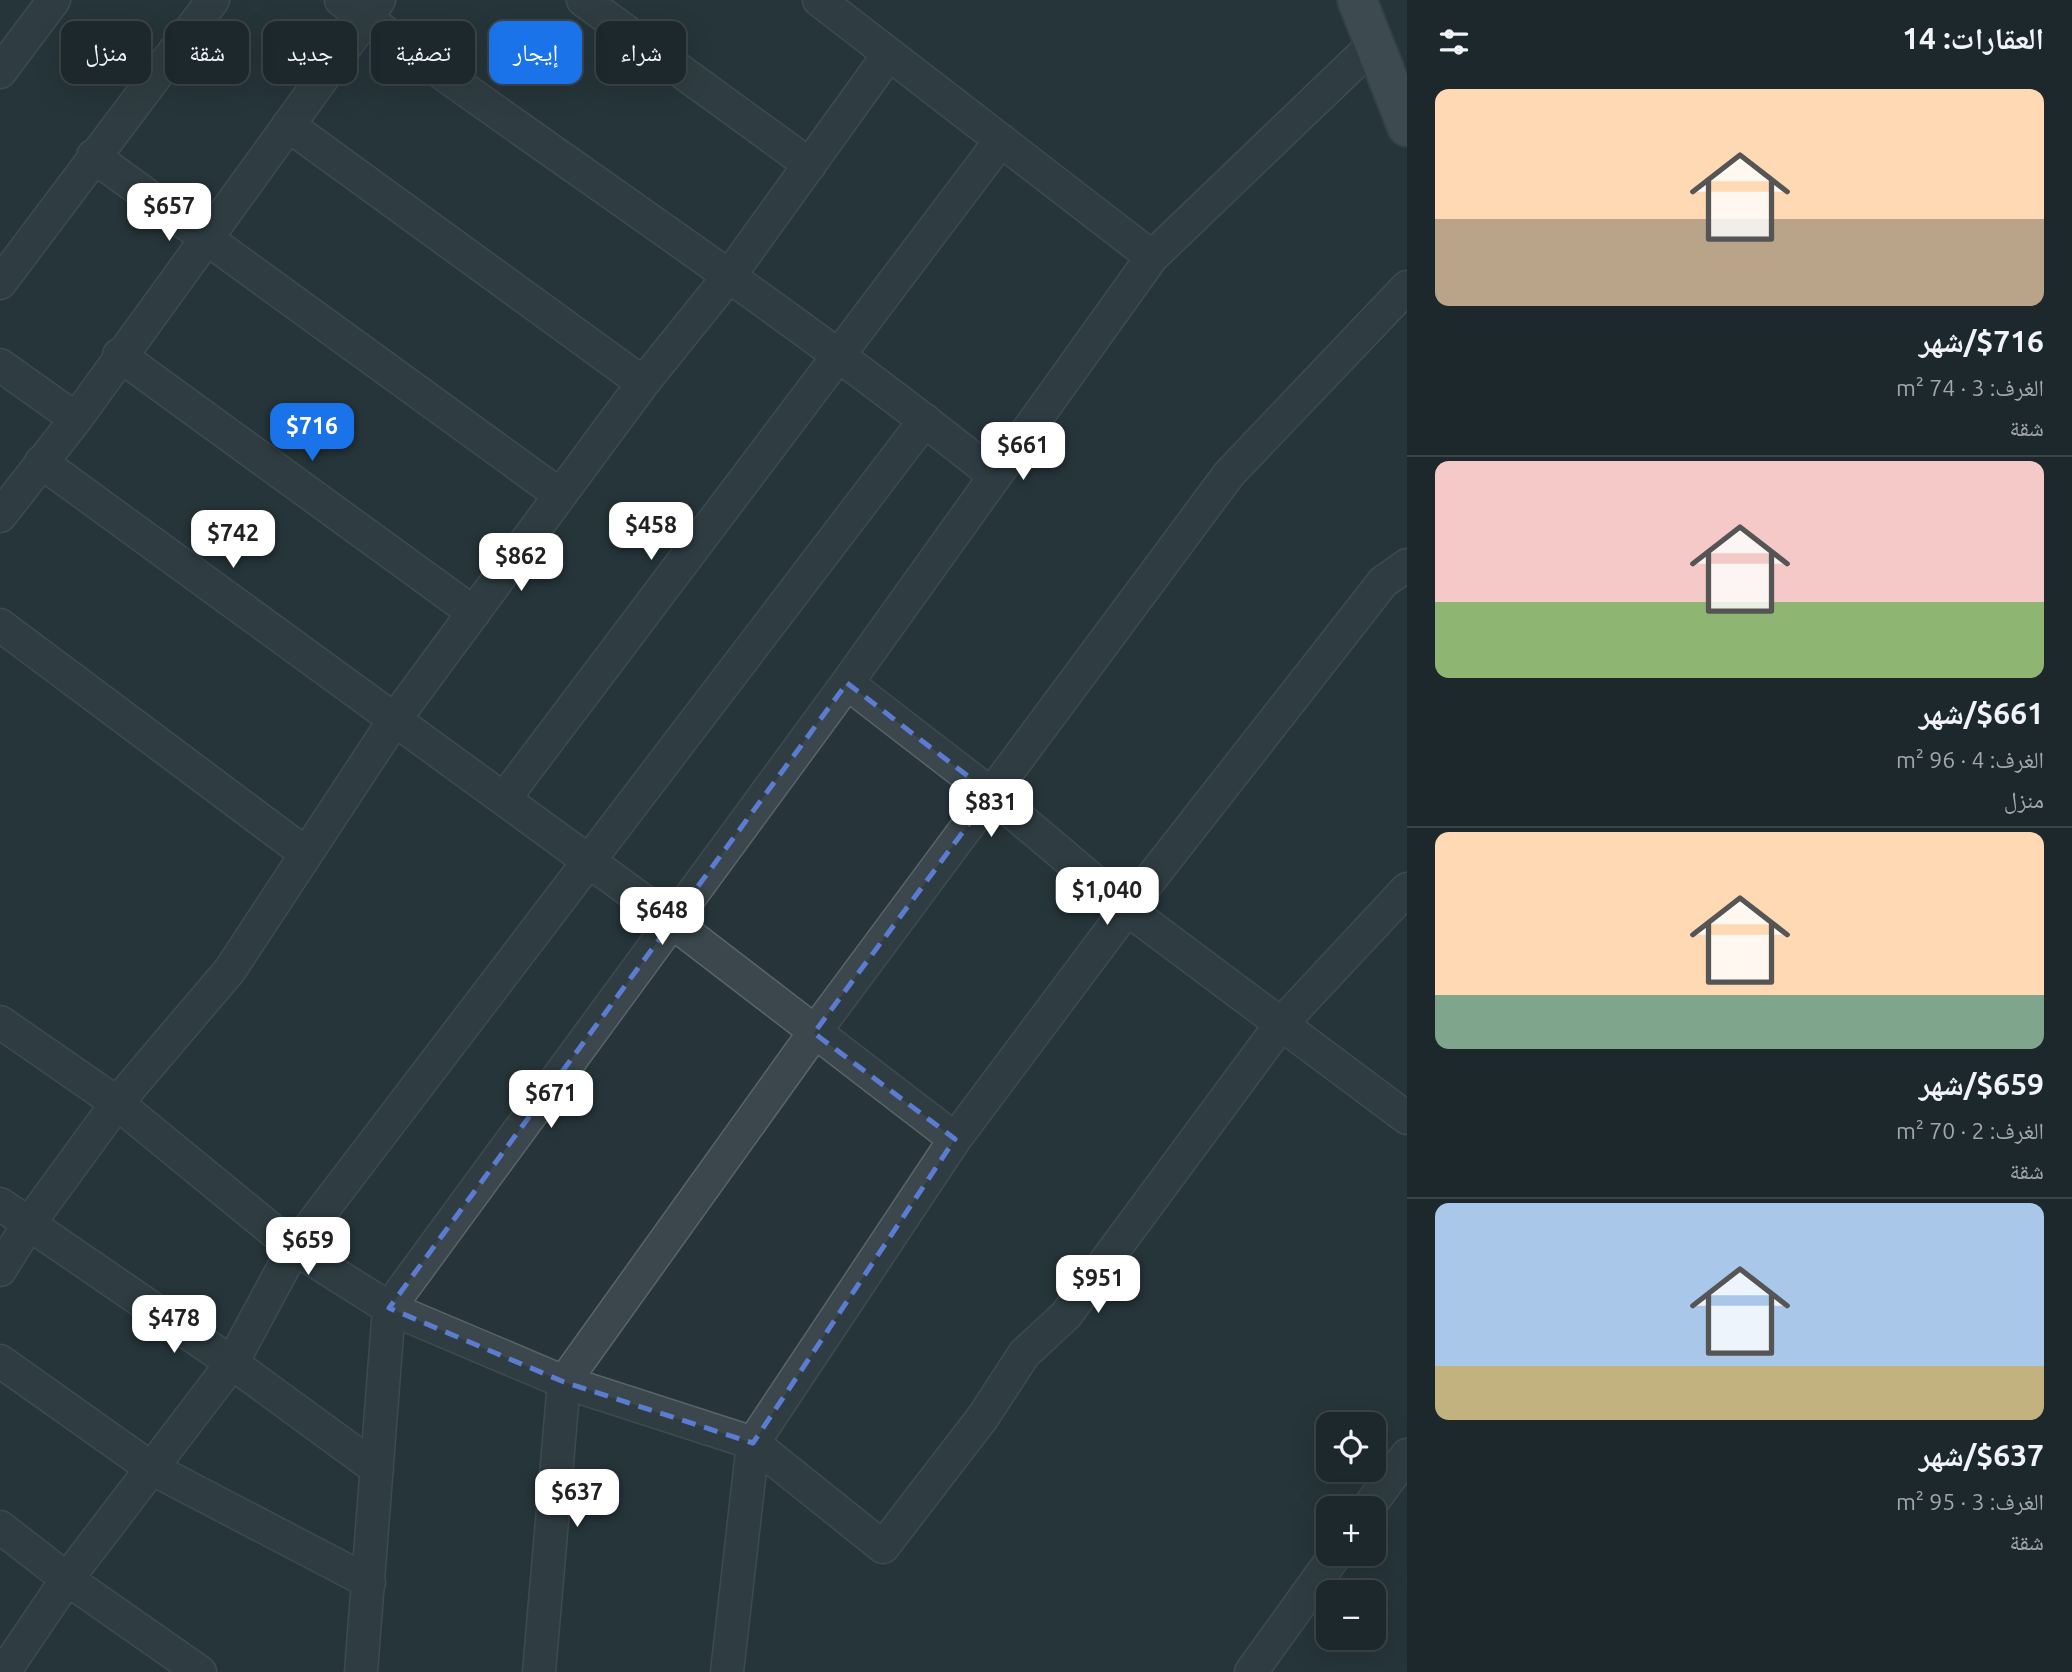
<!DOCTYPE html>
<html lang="ar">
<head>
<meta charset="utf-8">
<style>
	body { margin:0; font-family:Ubuntu,"Noto Naskh Arabic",sans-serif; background:#253034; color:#f1f3f6; direction:rtl; height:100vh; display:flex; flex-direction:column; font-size:26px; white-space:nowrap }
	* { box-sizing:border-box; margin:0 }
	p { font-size:23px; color:#a0a6a9 }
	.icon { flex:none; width:38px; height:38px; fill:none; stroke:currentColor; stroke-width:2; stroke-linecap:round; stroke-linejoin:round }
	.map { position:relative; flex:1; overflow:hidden; direction:ltr }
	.panel { display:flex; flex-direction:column; background:#1d282c; width:665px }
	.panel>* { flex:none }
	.banner { position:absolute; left:21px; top:21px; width:665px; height:63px; direction:rtl; display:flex; gap:14px }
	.buttons { position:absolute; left:1316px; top:1412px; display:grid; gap:14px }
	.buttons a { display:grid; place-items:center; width:70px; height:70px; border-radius:14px; background:#1d282c; box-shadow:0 7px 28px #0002,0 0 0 2px #3b4448; font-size:35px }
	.price { position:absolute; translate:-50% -60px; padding:0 16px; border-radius:14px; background:#fff; color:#222; font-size:23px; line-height:46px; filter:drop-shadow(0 2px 4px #0008) }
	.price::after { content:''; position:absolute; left:50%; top:42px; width:21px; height:16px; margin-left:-10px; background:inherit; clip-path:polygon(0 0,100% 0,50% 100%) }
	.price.on { background:#1a73e8; color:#fff }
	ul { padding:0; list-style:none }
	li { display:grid; align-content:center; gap:14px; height:371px; padding:0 28px }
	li+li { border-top:2px solid #3b4448 }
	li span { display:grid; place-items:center; height:217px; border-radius:14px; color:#555 }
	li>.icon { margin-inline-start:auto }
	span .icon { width:126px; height:126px; fill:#fffc; stroke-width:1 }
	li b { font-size:30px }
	h2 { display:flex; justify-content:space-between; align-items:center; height:84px; padding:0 28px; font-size:30px }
	.tag { padding:0 24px; border-radius:14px; background:#1d282c; box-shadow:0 7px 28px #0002,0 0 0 2px #3b4448; font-size:24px; line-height:63px }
	.tag.on { background:#1a73e8; color:#fff }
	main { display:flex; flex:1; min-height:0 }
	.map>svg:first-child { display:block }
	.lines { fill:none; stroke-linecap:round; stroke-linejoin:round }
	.minor-casing { stroke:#59646a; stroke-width:35 }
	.major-casing { stroke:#445055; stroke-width:42 }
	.minor { stroke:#3b474c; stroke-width:32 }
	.major { stroke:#59666b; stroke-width:38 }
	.marked { fill:none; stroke:#5b7cd1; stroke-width:5; stroke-dasharray:14 9; stroke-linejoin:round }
</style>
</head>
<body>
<main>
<section class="panel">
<h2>العقارات: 14<svg class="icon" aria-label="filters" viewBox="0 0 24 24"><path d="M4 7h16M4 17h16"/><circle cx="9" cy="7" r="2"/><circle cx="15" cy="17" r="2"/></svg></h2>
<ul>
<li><span style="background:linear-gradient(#ffd9b3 60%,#b9a48a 0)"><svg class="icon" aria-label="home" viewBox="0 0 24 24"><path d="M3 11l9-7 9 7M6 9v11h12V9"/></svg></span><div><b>$716/شهر</b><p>الغرف: 3 · 74 m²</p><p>شقة</p></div></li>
<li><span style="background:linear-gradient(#f6c9c9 65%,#8fb573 0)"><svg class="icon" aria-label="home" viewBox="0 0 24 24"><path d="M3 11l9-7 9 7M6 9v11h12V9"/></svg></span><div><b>$661/شهر</b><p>الغرف: 4 · 96 m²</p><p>منزل</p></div></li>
<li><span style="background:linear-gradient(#ffd9b3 75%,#7fa58c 0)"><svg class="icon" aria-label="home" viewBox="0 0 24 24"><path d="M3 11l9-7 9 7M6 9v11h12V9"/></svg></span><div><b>$659/شهر</b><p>الغرف: 2 · 70 m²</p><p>شقة</p></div></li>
<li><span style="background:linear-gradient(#a9c7e8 75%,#c2b280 0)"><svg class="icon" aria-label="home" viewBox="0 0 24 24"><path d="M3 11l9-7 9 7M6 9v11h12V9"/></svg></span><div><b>$637/شهر</b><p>الغرف: 3 · 95 m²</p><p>شقة</p></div></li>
</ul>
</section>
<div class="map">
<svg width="1407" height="1672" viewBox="0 0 1407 1672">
	<rect width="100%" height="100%" fill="#27353b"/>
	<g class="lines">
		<defs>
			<path id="minor" d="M341,0C558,160 785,307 995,476
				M583,0L810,165
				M819,0L1152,257
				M0,72L54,0
				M288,125L643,383
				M93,156L560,495
				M0,283L213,0
				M119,355L474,613
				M0,365L76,419
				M41,462L671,921L955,1139
				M0,516L76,419L379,0
				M0,625L305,853
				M847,683L991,794L1127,909L1407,1118
				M504,799L1001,140
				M0,1022L117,1103L294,1248L389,1308L564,1382L753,1443L883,1547L983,1417L1024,1354L1066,1315L1281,1024L1407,889
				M0,1204L232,1363L377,1469
				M0,1270L28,1225L117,1103L230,970L395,719L643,383L730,275L889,54
				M0,1361L151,1468L369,1582
				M1368,1508L1407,1455
				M0,1527L67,1579L200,1672
				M4,1672L67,1579L232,1363L294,1248L925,420
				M361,1672L389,1308L847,683L1152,257L1374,44
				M539,1672L564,1382L814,1033L1229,474L1407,287
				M727,1672L753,1443L955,1139L1127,909L1383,582L1407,565
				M1251,1672L1336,1554"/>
			<path id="major" d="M1357,0L1407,127"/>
		</defs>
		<use href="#minor" class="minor-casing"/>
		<use href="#major" class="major-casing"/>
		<use href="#minor" class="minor"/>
		<use href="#major" class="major"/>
	</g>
	<path d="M0 0H1407V1672H0ZM847,683L991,794L814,1033L955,1139L753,1443L564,1382L389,1308Z" fill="#27353b" fill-opacity=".55" fill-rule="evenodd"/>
	<path class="marked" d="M847,683L991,794L814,1033L955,1139L753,1443L564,1382L389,1308Z"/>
</svg>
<div class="buttons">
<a><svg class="icon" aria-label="locate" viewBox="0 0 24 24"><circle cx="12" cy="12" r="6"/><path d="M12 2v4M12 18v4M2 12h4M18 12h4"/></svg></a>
<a>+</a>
<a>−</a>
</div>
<b class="price" style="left:169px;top:243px">$657</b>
<b class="price on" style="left:312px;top:463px">$716</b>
<b class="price" style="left:1023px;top:482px">$661</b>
<b class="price" style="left:651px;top:562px">$458</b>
<b class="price" style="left:233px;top:570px">$742</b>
<b class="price" style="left:521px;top:593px">$862</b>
<b class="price" style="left:991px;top:839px">$831</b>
<b class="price" style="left:1107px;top:927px">$1,040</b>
<b class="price" style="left:662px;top:947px">$648</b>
<b class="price" style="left:551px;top:1130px">$671</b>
<b class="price" style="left:308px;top:1277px">$659</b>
<b class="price" style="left:1098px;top:1315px">$951</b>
<b class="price" style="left:174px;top:1355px">$478</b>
<b class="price" style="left:577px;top:1529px">$637</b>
<div class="banner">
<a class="tag">شراء</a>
<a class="tag on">إيجار</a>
<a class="tag">تصفية</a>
<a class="tag">جديد</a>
<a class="tag">شقة</a>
<a class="tag">منزل</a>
</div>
</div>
</main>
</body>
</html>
